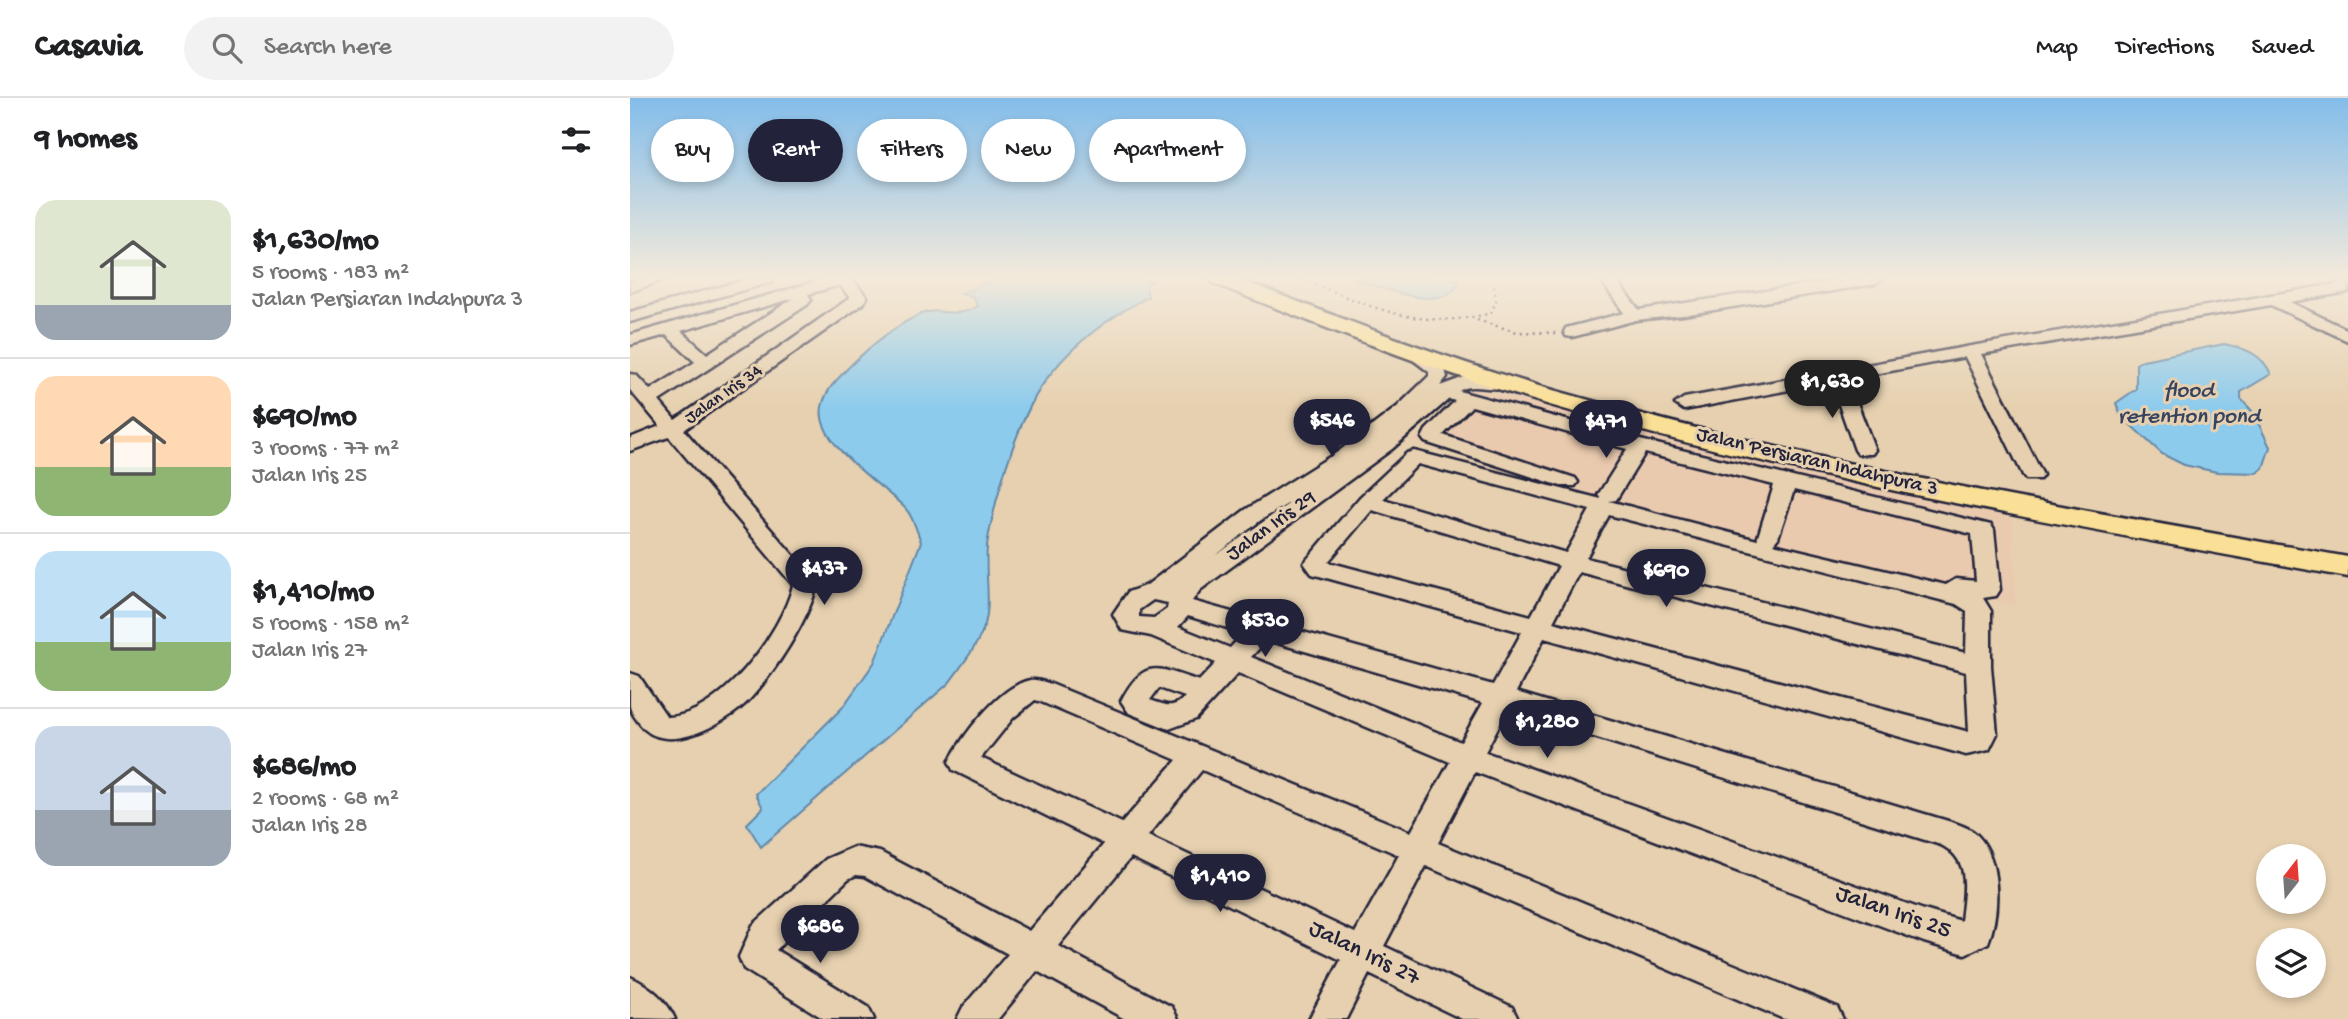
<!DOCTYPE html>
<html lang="en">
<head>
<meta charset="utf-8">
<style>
	body { margin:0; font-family:"Gochi Hand",sans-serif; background:#f2f2f2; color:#202124; height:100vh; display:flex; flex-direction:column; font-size:26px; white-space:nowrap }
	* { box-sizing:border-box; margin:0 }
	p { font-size:23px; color:#757577 }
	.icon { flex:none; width:38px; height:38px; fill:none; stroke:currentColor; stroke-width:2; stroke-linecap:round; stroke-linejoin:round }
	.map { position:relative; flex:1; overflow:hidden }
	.details { display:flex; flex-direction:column; background:#fff; width:630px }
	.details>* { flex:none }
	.banner { position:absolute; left:21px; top:21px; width:665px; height:63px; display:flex; gap:14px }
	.needle { width:46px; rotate:17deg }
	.tools { position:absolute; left:1626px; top:746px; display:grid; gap:14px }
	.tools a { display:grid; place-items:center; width:70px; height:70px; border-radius:50%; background:#fff; box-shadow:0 4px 10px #0003; font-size:35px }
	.price { position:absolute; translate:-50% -60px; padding:0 16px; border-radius:24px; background:#22223b; color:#fff; font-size:23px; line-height:46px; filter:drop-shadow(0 2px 4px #0008) }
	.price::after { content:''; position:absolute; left:50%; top:42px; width:21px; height:16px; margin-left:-10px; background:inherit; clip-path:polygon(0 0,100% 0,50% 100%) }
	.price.current { background:#222; color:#fff }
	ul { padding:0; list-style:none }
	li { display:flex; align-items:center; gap:21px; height:175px; padding:0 35px }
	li+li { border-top:2px solid #e0e0e0 }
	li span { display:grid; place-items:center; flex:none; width:196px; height:140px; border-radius:21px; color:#555 }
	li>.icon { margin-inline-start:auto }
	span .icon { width:84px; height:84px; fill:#fffc; stroke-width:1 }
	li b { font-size:30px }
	h2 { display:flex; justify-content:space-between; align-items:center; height:84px; padding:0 35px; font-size:30px }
	.chip { padding:0 24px; border-radius:32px; background:#fff; box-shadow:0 4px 10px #0003; font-size:24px; line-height:63px }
	.chip.current { background:#22223b; color:#fff }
	header { display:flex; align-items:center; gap:42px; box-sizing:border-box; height:98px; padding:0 35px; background:#fff; border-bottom:2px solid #e0e0e0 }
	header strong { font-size:33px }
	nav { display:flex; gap:38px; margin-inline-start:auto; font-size:24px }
	.search { width:490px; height:63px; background:#f2f2f2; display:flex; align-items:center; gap:18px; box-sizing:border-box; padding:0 24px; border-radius:38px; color:#757577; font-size:26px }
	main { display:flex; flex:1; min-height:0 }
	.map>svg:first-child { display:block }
	.built { fill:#eacaaf }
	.water { fill:#8dcbed; stroke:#6287a6; stroke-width:2 }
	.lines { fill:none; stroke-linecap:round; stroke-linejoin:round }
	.minor-casing { stroke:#22223b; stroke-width:5 }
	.major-casing { stroke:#22223b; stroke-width:5 }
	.path { stroke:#22223b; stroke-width:2.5; stroke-dasharray:2 4.5; stroke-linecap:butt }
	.minor { fill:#e6d0af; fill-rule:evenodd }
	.major { fill:#fadf96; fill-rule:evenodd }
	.labels { text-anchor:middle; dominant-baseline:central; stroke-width:6; stroke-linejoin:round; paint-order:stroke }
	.far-street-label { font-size:18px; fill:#22223b; stroke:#e6d0af }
	.street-label { font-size:21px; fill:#22223b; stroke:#e6d0af }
	.water-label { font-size:23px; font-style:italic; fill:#37445f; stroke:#e6d0af }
	.near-street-label { font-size:24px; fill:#22223b; stroke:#e6d0af }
</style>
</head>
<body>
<header>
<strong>Casavia</strong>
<div class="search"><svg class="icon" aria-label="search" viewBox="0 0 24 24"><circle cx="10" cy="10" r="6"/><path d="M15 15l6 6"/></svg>Search here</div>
<nav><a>Map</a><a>Directions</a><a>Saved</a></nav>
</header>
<main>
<section class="details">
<h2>9 homes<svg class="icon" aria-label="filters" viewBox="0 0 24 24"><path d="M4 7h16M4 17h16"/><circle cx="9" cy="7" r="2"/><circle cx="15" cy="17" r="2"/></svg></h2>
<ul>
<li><span style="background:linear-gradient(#dfe7d0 75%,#9aa5b1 0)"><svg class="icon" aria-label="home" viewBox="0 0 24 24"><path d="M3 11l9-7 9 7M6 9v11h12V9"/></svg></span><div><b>$1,630/mo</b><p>5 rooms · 183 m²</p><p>Jalan Persiaran Indahpura 3</p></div></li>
<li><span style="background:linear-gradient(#ffd9b3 65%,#8fb573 0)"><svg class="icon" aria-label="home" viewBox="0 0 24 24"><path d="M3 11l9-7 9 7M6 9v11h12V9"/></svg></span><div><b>$690/mo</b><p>3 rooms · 77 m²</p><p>Jalan Iris 25</p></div></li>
<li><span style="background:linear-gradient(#bfe0f5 65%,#8fb573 0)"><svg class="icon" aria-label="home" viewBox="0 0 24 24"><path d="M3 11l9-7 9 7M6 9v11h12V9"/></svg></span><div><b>$1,410/mo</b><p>5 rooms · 158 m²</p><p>Jalan Iris 27</p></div></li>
<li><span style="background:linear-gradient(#c9d6e8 60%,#9aa5b1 0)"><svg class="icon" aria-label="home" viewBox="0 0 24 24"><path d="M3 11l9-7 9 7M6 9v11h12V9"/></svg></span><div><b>$686/mo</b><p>2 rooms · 68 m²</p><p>Jalan Iris 28</p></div></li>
</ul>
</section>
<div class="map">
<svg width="1718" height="921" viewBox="0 0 1718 921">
	<rect width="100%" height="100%" fill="#e6d0af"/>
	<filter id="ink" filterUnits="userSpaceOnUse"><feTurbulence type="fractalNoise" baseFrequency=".0143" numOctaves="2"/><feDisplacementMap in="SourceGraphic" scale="14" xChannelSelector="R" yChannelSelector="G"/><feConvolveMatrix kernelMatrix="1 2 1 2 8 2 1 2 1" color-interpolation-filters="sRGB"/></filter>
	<g filter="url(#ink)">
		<path class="built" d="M844,290L1118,360L1382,418L1386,508L1168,455L993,407L783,343Z"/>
		<path class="water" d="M365,181L523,183L516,187L518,199C483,217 447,243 422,274C390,312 367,392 358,441C353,467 362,502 355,526C348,548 332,567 319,585L131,749L117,726L133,710L126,696L212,610L244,565L291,444C287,433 283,418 275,410C253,387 180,343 193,305C197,290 208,281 218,270C238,250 264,228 291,216C309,208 325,222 348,208L342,198L330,196Z
			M724,181H830C819,219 750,189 724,181Z
			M1594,246C1615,250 1632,256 1641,276L1611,294V301L1623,314L1640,349L1633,370L1627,375L1587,374L1554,367L1532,356L1491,318L1486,305L1506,291V266L1513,262Z"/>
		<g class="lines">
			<defs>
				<path id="minor" d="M10,181H36L0,194V184Z
					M118,181H144L142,184L0,224V214Z
					M195,181H222L237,199L233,206L54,332L183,480L187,486C179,522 144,575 119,602C97,625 35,660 10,626C6,621 1,614 0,608C0,597 0,585 0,575L9,578L37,619C89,619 152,534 163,487L39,339L0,353V340L30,328L0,292V276L6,277L20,292L65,264L36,237L0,247V237ZM210,187L220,200L45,322L29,303L177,207L181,202L178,196ZM164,200L77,256L51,233Z
					M970,181H985L1009,212L1214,181H1252L1245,186L1053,217L1006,222L942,239L936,238L934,234L936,230L994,215Z
					M1718,184V194L1660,204L1718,232V243L1641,207L1351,256L1413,377L1410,381H1396L1393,377L1335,259L1218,281L1245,352L1242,356H1228L1225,352L1201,284L1054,312L1045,306L1054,300L1341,248Z
					M783,250L814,268L817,279L810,288L840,277L876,281L879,285C867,298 844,282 829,293L1006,341L1361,427L1364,432L1370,492L1366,498L1353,500L1361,513V568L1367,636L1359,652L1336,657L914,540L886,594L1318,723C1328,726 1341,730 1348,738C1371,762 1370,816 1358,845L1335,856L1294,844L845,674L808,745L1207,909L1213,921H1154L796,768L754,848L882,909L888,921H832L739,876L716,921H679L711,862L501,759L428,848L542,909L548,921H495L407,873L368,921H327L333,909L378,856L235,778L226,777L218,781L146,852L238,909L244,921H194L114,871L109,859L123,827L196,761L224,749L250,754L399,833L474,746L323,672L319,664C332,638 370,588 400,582C407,581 414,584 421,586L781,734L820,664L608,575L566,621L539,631L499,615L491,603C514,558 529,570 569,583L586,565L521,538L492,532L483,516L498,494L517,487L615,412L709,353L767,309L799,278V274L774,255ZM819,301L825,303L796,332L792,340L795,344L931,388H945L948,384L945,380L813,337L842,308L997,351L968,397L971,401L784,353L777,355L730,399L674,465L682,476L892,534L863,587L562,503L570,492L762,351ZM1015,355L1144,387L1127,442L979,403L986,402ZM788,366L960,412L936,455L753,401ZM1164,392L1342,436L1346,483L1326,481L1316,487L1143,446L1148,440ZM664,402L585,458L631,422ZM742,412L929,468L901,518L698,464ZM979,417L1326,506L1337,513L1336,555L956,460ZM949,474L1336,574L1339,634L923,524ZM523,502L538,505L537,511L524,520L509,519V512ZM558,518L614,535L600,550L548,529ZM637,542L853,605L831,644L621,559ZM529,590L555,599C543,612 535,607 520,602ZM405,602L409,603L547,662L492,725L351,660L383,620ZM877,612L1311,747C1342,762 1334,793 1331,823L1294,812L855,654ZM572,672L769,757L725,835L518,738Z
					M0,879C19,887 37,902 45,921L0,920Z"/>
				<path id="major" d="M580,181H609C715,222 821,263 930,294C1188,367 1453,413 1718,459V479C1434,427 1147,378 871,292C773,261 678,223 583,185Z"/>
			</defs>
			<use href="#minor" class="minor-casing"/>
			<use href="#major" class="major-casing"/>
			<path class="path" d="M673,181C738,208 790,234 861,215L866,203L863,181
				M847,222L887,234L928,235"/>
			<use href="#minor" class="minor"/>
			<use href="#major" class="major"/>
		</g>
	</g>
	<linearGradient id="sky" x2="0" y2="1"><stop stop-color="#83bdea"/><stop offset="0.58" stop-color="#f4eadb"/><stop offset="1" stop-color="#f4eadb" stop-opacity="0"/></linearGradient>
	<rect width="1718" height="310" fill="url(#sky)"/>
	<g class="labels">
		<g class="far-street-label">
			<text transform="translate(94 297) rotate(-35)">Jalan Iris 34</text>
		</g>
		<g class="street-label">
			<text transform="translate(1187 365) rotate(13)">Jalan Persiaran Indahpura 3</text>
			<text transform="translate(642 429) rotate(-36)">Jalan Iris 29</text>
		</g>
		<g class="water-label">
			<text x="1559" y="293">flood<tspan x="1559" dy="26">retention pond</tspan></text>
		</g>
		<g class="near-street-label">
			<text transform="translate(1263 815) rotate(19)">Jalan Iris 25</text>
			<text transform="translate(734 856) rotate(26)">Jalan Iris 27</text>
		</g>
	</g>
</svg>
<div class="tools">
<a><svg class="needle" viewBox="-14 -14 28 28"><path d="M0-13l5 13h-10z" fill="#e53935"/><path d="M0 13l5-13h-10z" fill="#757577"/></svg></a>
<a><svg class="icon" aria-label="layers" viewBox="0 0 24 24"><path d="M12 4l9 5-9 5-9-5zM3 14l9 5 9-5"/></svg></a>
</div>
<b class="price current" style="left:1202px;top:322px">$1,630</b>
<b class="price" style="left:702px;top:361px">$546</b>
<b class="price" style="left:976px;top:362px">$471</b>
<b class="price" style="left:194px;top:509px">$437</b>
<b class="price" style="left:1036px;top:511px">$690</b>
<b class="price" style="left:635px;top:561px">$530</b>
<b class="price" style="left:917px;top:662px">$1,280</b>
<b class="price" style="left:590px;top:816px">$1,410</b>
<b class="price" style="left:190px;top:867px">$686</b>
<div class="banner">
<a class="chip">Buy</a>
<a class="chip current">Rent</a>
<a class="chip">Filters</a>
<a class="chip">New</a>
<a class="chip">Apartment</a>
</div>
</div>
</main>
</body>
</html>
